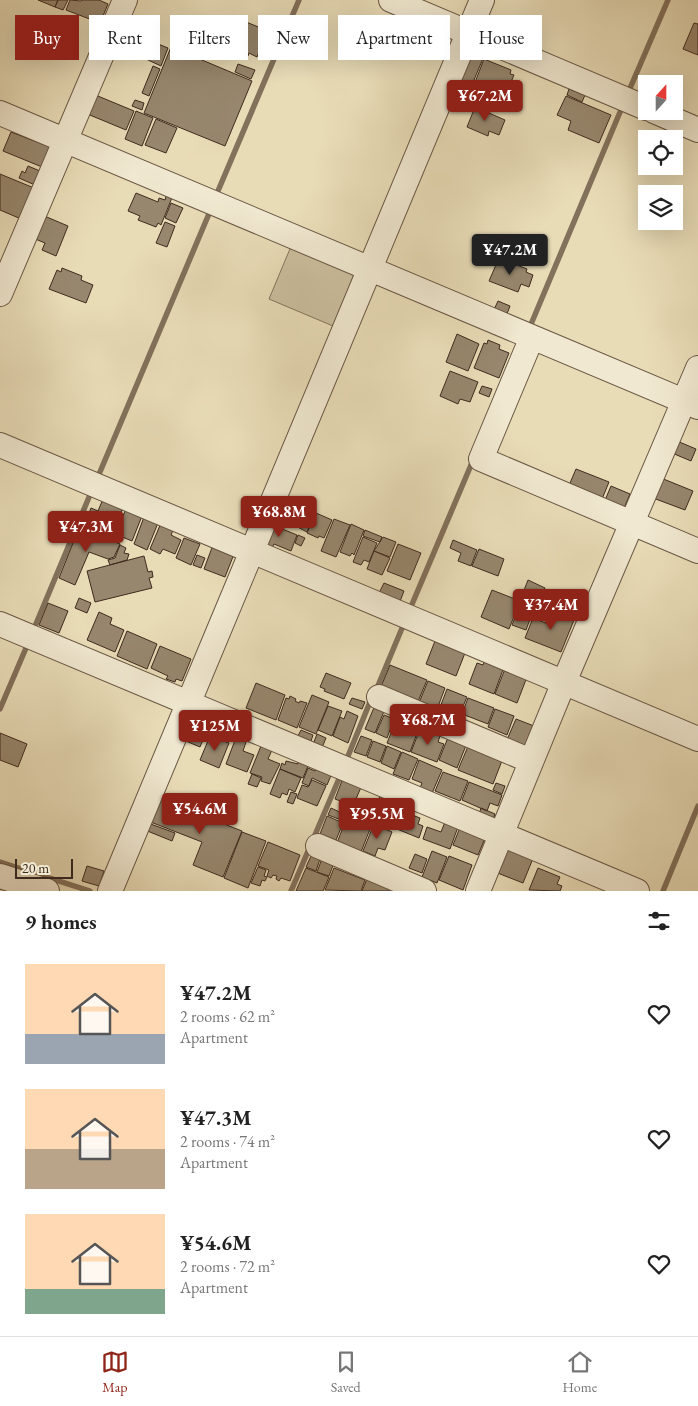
<!DOCTYPE html>
<html lang="en">
<head>
<meta charset="utf-8">
<style>
	body { margin:0; font-family:"EB Garamond",serif; background:#f6f6f6; color:#222; height:100vh; display:flex; flex-direction:column; font-size:19px; white-space:nowrap }
	* { box-sizing:border-box; margin:0 }
	p { font-size:16px; color:#767676 }
	.icon { flex:none; width:28px; height:28px; fill:none; stroke:currentColor; stroke-width:2; stroke-linecap:round; stroke-linejoin:round }
	.map { position:relative; height:891px; overflow:hidden }
	.side { display:flex; flex-direction:column; background:#fff; flex:1 }
	.side>* { flex:none }
	.top-card { position:absolute; left:15px; top:15px; width:669px; height:45px; display:flex; gap:10px }
	.needle { width:32px; rotate:21deg }
	.controls { position:absolute; left:638px; top:75px; display:grid; gap:10px }
	.controls a { display:grid; place-items:center; width:45px; height:45px; border-radius:0px; background:#fff; box-shadow:0 5px 20px #0002; font-size:25px }
	.scale { position:absolute; left:15px; bottom:12px; width:58px; box-sizing:border-box; padding-left:5px; border:2px solid #3f2b1e; border-top:0; font-size:14px; line-height:18px; white-space:nowrap; color:#3f2b1e; -webkit-text-stroke:4px #f0e8d0; paint-order:stroke }
	.price { position:absolute; translate:-50% -42px; padding:0 11px; border-radius:5px; background:#8f2418; color:#fff; font-size:16px; line-height:32px; filter:drop-shadow(0 1px 2px #0008) }
	.price::after { content:''; position:absolute; left:50%; top:30px; width:15px; height:11px; margin-left:-8px; background:inherit; clip-path:polygon(0 0,100% 0,50% 100%) }
	.price.selected { background:#222; color:#fff }
	ul { padding:0; list-style:none }
	li { display:flex; align-items:center; gap:15px; height:125px; padding:0 25px }
	li span { display:grid; place-items:center; flex:none; width:140px; height:100px; border-radius:0px; color:#555 }
	li>.icon { margin-inline-start:auto }
	span .icon { width:60px; height:60px; fill:#fffc; stroke-width:1 }
	li b { font-size:21px }
	h2 { display:flex; justify-content:space-between; align-items:center; height:60px; padding:0 25px; font-size:21px }
	.chip { padding:0 18px; border-radius:0px; background:#fff; box-shadow:0 5px 20px #0002; font-size:18px; line-height:45px }
	.chip.selected { background:#8f2418; color:#fff }
	.tab-bar { display:flex; justify-content:space-around; align-items:center; height:70px; border-top:1px solid #e0e0e0; background:#fff; font-size:14px; color:#767676 }
	.tab-bar a { display:grid; justify-items:center; gap:2px }
	.tab-bar .selected { color:#8f2418 }
	.map>svg:first-child { display:block }
	.green { fill:#cbbe9d; stroke:#85745e }
	.lines { fill:none; stroke-linecap:round; stroke-linejoin:round }
	.stream { stroke:#82715b; stroke-width:5.5 }
	.building { fill:#97876e; stroke:#3f2b1e }
	.minor-casing { stroke:#695744; stroke-width:26 }
	.minor { stroke:#f0e8d0; stroke-width:24 }
</style>
</head>
<body>
<div class="map">
<svg width="698" height="891" viewBox="0 0 698 891">
	<rect width="100%" height="100%" fill="#e8dcb7"/>
	<filter id="stains"><feTurbulence type="fractalNoise" baseFrequency=".004" numOctaves="4"/><feColorMatrix values="0 0 0 0 .2 0 0 0 0 .09 0 0 0 0 .02 0 0 0 .5 -.17"/></filter>
	<radialGradient id="worn" r=".72"><stop offset=".6" stop-color="#630" stop-opacity="0"/><stop offset="1" stop-color="#630" stop-opacity=".3"/></radialGradient>
	<path class="green" d="M292,244L355,272L333,326L269,299Z"/>
	<g class="lines">
		<path class="stream" d="M628,93L668,0
			M215,198L299,0
			M529,329L623,105
			M97,479L211,209
			M410,609L474,458
			M33,631L92,490
			M377,688L405,621
			M0,709L29,641
			M346,761L370,702
			M0,862L90,891
			M291,891L341,774
			M663,891L698,806"/>
	</g>
	<path class="building" d="M38,0H58L55,7Z
		M58,0H68L63,10L55,7Z
		M70,0L81,1L82,0H99L108,4L100,23L66,10Z
		M234,17L268,31L257,57L249,53L248,56L237,52L238,49L223,43Z
		M694,23L698,24V55L683,49Z
		M153,42L168,48L161,66L146,59Z
		M171,47L252,81L225,146L144,113Z
		M469,50L484,56L466,99L451,93Z
		M484,59L511,70L510,74L514,75L502,103L480,94L482,89L474,85Z
		M238,64L255,70L251,79L235,72Z
		M153,66L160,69L149,96L142,93Z
		M569,89L585,95L582,102L567,95Z
		M93,94L134,111L126,130L85,113Z
		M566,96L611,115L599,143L568,130L571,121L557,115Z
		M135,100L144,103L142,110L132,106Z
		M475,107L505,120L499,135L489,131L488,136L467,127Z
		M136,111L153,118L142,146L125,139Z
		M156,119L177,128L166,153L145,145Z
		M11,132L50,147L42,167L3,151Z
		M28,166L40,171L35,185L19,178L22,171L25,173Z
		M0,174L34,188L21,219L0,210Z
		M136,193L158,202L159,198L165,200L167,193L173,195L161,225L158,223L156,227L138,220L140,216L128,211Z
		M171,203L183,208L176,223L165,218Z
		M42,215L68,226L56,256L42,250L45,243L33,238Z
		M165,222L175,226L167,247L156,243Z
		M499,258L527,269L526,272L533,275L529,287L521,284L518,292L489,281Z
		M62,268L82,276L81,280L93,285L86,303L49,289L57,270L61,272Z
		M498,301L510,306L505,319L492,314Z
		M457,334L479,344L468,371L446,362Z
		M488,340L500,345L499,349L509,353L499,378L474,368L484,343L487,344Z
		M450,371L478,382L470,402L460,399L458,404L440,396Z
		M482,386L492,389L489,397L479,393Z
		M677,441L696,449L691,461L672,453Z
		M576,469L609,482L600,504L567,490Z
		M661,478L693,491L685,510L653,498Z
		M611,486L630,494L622,513L603,505Z
		M103,499L123,508L113,532L86,521L91,508L98,511Z
		M296,503L316,511L307,532L288,522Z
		M126,509L142,516L132,541L115,534Z
		M274,513L287,519L284,526L271,521Z
		M316,513L332,520L324,538L319,536L318,538L307,533Z
		M144,517L158,523L147,550L134,544Z
		M334,519L350,525L336,557L321,551Z
		M161,523L174,528L171,535L181,540L175,554L163,549L160,554L150,549Z
		M270,524L297,535L291,551L274,544L272,548L261,544Z
		M351,524L364,530L354,555L352,553L350,556L340,552Z
		M79,528L120,544L114,557L108,559L89,552L75,585L59,578Z
		M365,530L382,537L380,542L363,536Z
		M298,535L305,538L301,546L295,543Z
		M363,537L377,543L369,562L364,560L361,565L353,562Z
		M383,537L396,542L390,557L374,551Z
		M184,538L200,544L191,565L176,558Z
		M453,540L477,550L471,566L458,561L461,553L450,548Z
		M398,544L421,553L410,580L387,571Z
		M120,545L126,548L124,553L129,554L127,560L110,565L108,560L115,558Z
		M213,545L234,554L225,577L204,569Z
		M479,549L504,559L498,576L472,566Z
		M374,551L390,558L382,575L367,569Z
		M197,555L205,558L201,568L193,565Z
		M144,556L148,572L152,571L153,577L149,578L152,588L95,602L87,571Z
		M528,580L545,588L538,605L521,598Z
		M384,583L404,591L399,604L378,595Z
		M492,590L520,601L509,629L481,617Z
		M79,598L91,603L87,613L75,608Z
		M522,601L535,606L526,630L512,625Z
		M48,603L68,611L59,633L39,625Z
		M553,611L574,620L561,652L525,638L533,618L548,624Z
		M99,612L112,618L110,624L124,630L115,652L87,640Z
		M127,631L157,644L147,669L117,656Z
		M435,641L465,653L456,676L426,664Z
		M160,646L191,659L182,681L176,679L175,682L166,679L168,676L151,668Z
		M485,660L504,667L494,694L469,684L477,663L483,665Z
		M390,665L427,680L417,704L380,689Z
		M505,669L527,677L517,703L495,694Z
		M326,673L351,683L344,699L324,691L325,689L320,687Z
		M428,681L445,688L436,712L418,705Z
		M256,683L285,695L276,720L246,708Z
		M447,689L467,697L458,718L439,710Z
		M312,695L329,702L316,734L299,727Z
		M290,696L296,699L295,701L299,703L300,701L307,703L297,728L278,720L286,698L289,699Z
		M352,698L365,702L362,709L349,704Z
		M468,698L494,708L488,724L462,714Z
		M375,705L385,709L375,733L365,729Z
		M328,706L342,711L332,736L318,730Z
		M495,709L514,716L507,735L488,727Z
		M347,711L358,716L348,743L333,736L340,717L344,719Z
		M384,715L394,719L387,738L376,733Z
		M189,718L209,725L200,747L181,739Z
		M397,718L405,721L402,730L416,736L410,752L387,743Z
		M516,719L534,726L525,749L506,742Z
		M301,730L313,735L311,741L298,736Z
		M428,731L440,736L438,742L444,744L437,762L411,752L418,734L425,737Z
		M0,733L27,744L18,767L0,760Z
		M317,734L326,738L321,750L312,747Z
		M237,735L247,739L243,751L254,755L247,772L226,764Z
		M449,735L467,743L457,768L439,760Z
		M210,736L229,743L219,768L200,760Z
		M361,736L372,740L366,756L354,752Z
		M373,741L386,746L380,762L367,757Z
		M469,744L503,758L493,784L458,770Z
		M261,746L272,750L268,759L280,764L270,784L261,781L262,777L250,773Z
		M387,746L401,752L394,769L381,763Z
		M402,752L418,759L409,780L393,774Z
		M419,760L442,770L430,798L418,793L422,783L412,779Z
		M286,761L298,764V762L308,766L303,778L280,769L282,763L285,765Z
		M317,767L332,773L327,785L312,778L309,786L302,783L308,768L315,771Z
		M280,769L301,778L295,792L289,789L287,795L282,793L280,798L270,794Z
		M443,772L468,781L460,801L435,791Z
		M252,774L261,778L257,787L248,784Z
		M343,778L362,785L353,806L335,799Z
		M312,780L326,786L317,806L297,798L302,785L308,787Z
		M469,782L502,795L498,806L490,803L487,811L462,800Z
		M496,783L505,786L502,794L493,790Z
		M291,792L297,794L293,804L287,802Z
		M380,796L401,802L392,825L372,817Z
		M158,798L242,831L223,877L193,865L202,842L148,821Z
		M402,803L415,808L412,815L420,818L418,824L423,826L419,838L392,827Z
		M331,808L346,815L344,821L328,815Z
		M481,808L495,814L493,820L479,814Z
		M348,814L372,824L359,857L337,843Z
		M327,816L343,823L336,840L320,834Z
		M445,822L458,827L450,849L423,839L427,827L441,832Z
		M148,823L175,833L172,841L145,830Z
		M374,824L392,832L385,850L378,848L375,856L363,851Z
		M461,825L486,836L478,855L453,845Z
		M242,832L266,841L248,888L224,878Z
		M268,842L300,855L290,881L281,878L279,881L276,879L277,876L273,875L271,878L267,876L269,870L258,866Z
		M506,844L534,856L523,883L495,872Z
		M432,851L447,857L437,883L422,877Z
		M415,854L427,859L422,873L409,868Z
		M311,856L320,859L316,871L306,867Z
		M323,856L335,860L329,876L317,872Z
		M449,856L472,865L463,890L439,880Z
		M87,866L104,871L99,886L82,881Z
		M258,867L266,870L264,876L267,877L265,881L262,880L260,886L251,883Z
		M306,868L329,877L323,891H296Z
		M334,868L365,880L361,891L325,890Z
		M538,868L560,877L557,884L562,886L560,891L529,890Z
		M369,874L392,883L389,891H362Z"/>
	<g class="lines">
		<defs>
			<path id="minor" d="M391,0L646,108
				M654,111L698,130
				M0,113L698,407
				M0,294L125,0
				M532,337L481,459L698,551
				M0,445L698,739
				M0,624L637,891
				M379,697L531,761
				M318,846L424,891
				M0,876L47,891
				M110,891L482,0
				M478,891L564,682L698,368"/>
		</defs>
		<use href="#minor" class="minor-casing"/>
		<use href="#minor" class="minor"/>
	</g>
	<rect width="100%" height="100%" filter="url(#stains)"/>
	<rect width="100%" height="100%" fill="url(#worn)"/>
</svg>
<div class="controls">
<a><svg class="needle" viewBox="-14 -14 28 28"><path d="M0-13l5 13h-10z" fill="#e53935"/><path d="M0 13l5-13h-10z" fill="#767676"/></svg></a>
<a><svg class="icon" aria-label="locate" viewBox="0 0 24 24"><circle cx="12" cy="12" r="6"/><path d="M12 2v4M12 18v4M2 12h4M18 12h4"/></svg></a>
<a><svg class="icon" aria-label="layers" viewBox="0 0 24 24"><path d="M12 4l9 5-9 5-9-5zM3 14l9 5 9-5"/></svg></a>
</div>
<div class="scale">20 m</div>
<b class="price" style="left:485px;top:122px">¥67.2M</b>
<b class="price selected" style="left:510px;top:276px">¥47.2M</b>
<b class="price" style="left:279px;top:538px">¥68.8M</b>
<b class="price" style="left:86px;top:553px">¥47.3M</b>
<b class="price" style="left:551px;top:631px">¥37.4M</b>
<b class="price" style="left:428px;top:746px">¥68.7M</b>
<b class="price" style="left:215px;top:752px">¥125M</b>
<b class="price" style="left:200px;top:835px">¥54.6M</b>
<b class="price" style="left:377px;top:840px">¥95.5M</b>
<div class="top-card">
<a class="chip selected">Buy</a>
<a class="chip">Rent</a>
<a class="chip">Filters</a>
<a class="chip">New</a>
<a class="chip">Apartment</a>
<a class="chip">House</a>
</div>
</div>
<section class="side">
<h2>9 homes<svg class="icon" aria-label="filters" viewBox="0 0 24 24"><path d="M4 7h16M4 17h16"/><circle cx="9" cy="7" r="2"/><circle cx="15" cy="17" r="2"/></svg></h2>
<ul>
<li><span style="background:linear-gradient(#ffd9b3 70%,#9aa5b1 0)"><svg class="icon" aria-label="home" viewBox="0 0 24 24"><path d="M3 11l9-7 9 7M6 9v11h12V9"/></svg></span><div><b>¥47.2M</b><p>2 rooms · 62 m²</p><p>Apartment</p></div><svg class="icon" aria-label="heart" viewBox="0 0 24 24"><path d="M12 20l-8-8c-3-5 5-10 8-4 3-6 11-1 8 4z"/></svg></li>
<li><span style="background:linear-gradient(#ffd9b3 60%,#b9a48a 0)"><svg class="icon" aria-label="home" viewBox="0 0 24 24"><path d="M3 11l9-7 9 7M6 9v11h12V9"/></svg></span><div><b>¥47.3M</b><p>2 rooms · 74 m²</p><p>Apartment</p></div><svg class="icon" aria-label="heart" viewBox="0 0 24 24"><path d="M12 20l-8-8c-3-5 5-10 8-4 3-6 11-1 8 4z"/></svg></li>
<li><span style="background:linear-gradient(#ffd9b3 75%,#7fa58c 0)"><svg class="icon" aria-label="home" viewBox="0 0 24 24"><path d="M3 11l9-7 9 7M6 9v11h12V9"/></svg></span><div><b>¥54.6M</b><p>2 rooms · 72 m²</p><p>Apartment</p></div><svg class="icon" aria-label="heart" viewBox="0 0 24 24"><path d="M12 20l-8-8c-3-5 5-10 8-4 3-6 11-1 8 4z"/></svg></li>
</ul>
</section>
<nav class="tab-bar">
<a class="selected"><svg class="icon" aria-label="map" viewBox="0 0 24 24"><path d="M3 6l6-2 6 2 6-2v14l-6 2-6-2-6 2zM9 4v14M15 6v14"/></svg>Map</a>
<a><svg class="icon" aria-label="saved" viewBox="0 0 24 24"><path d="M7 4h10v16l-5-4-5 4z"/></svg>Saved</a>
<a><svg class="icon" aria-label="home" viewBox="0 0 24 24"><path d="M3 11l9-7 9 7M6 9v11h12V9"/></svg>Home</a>
</nav>
</body>
</html>
